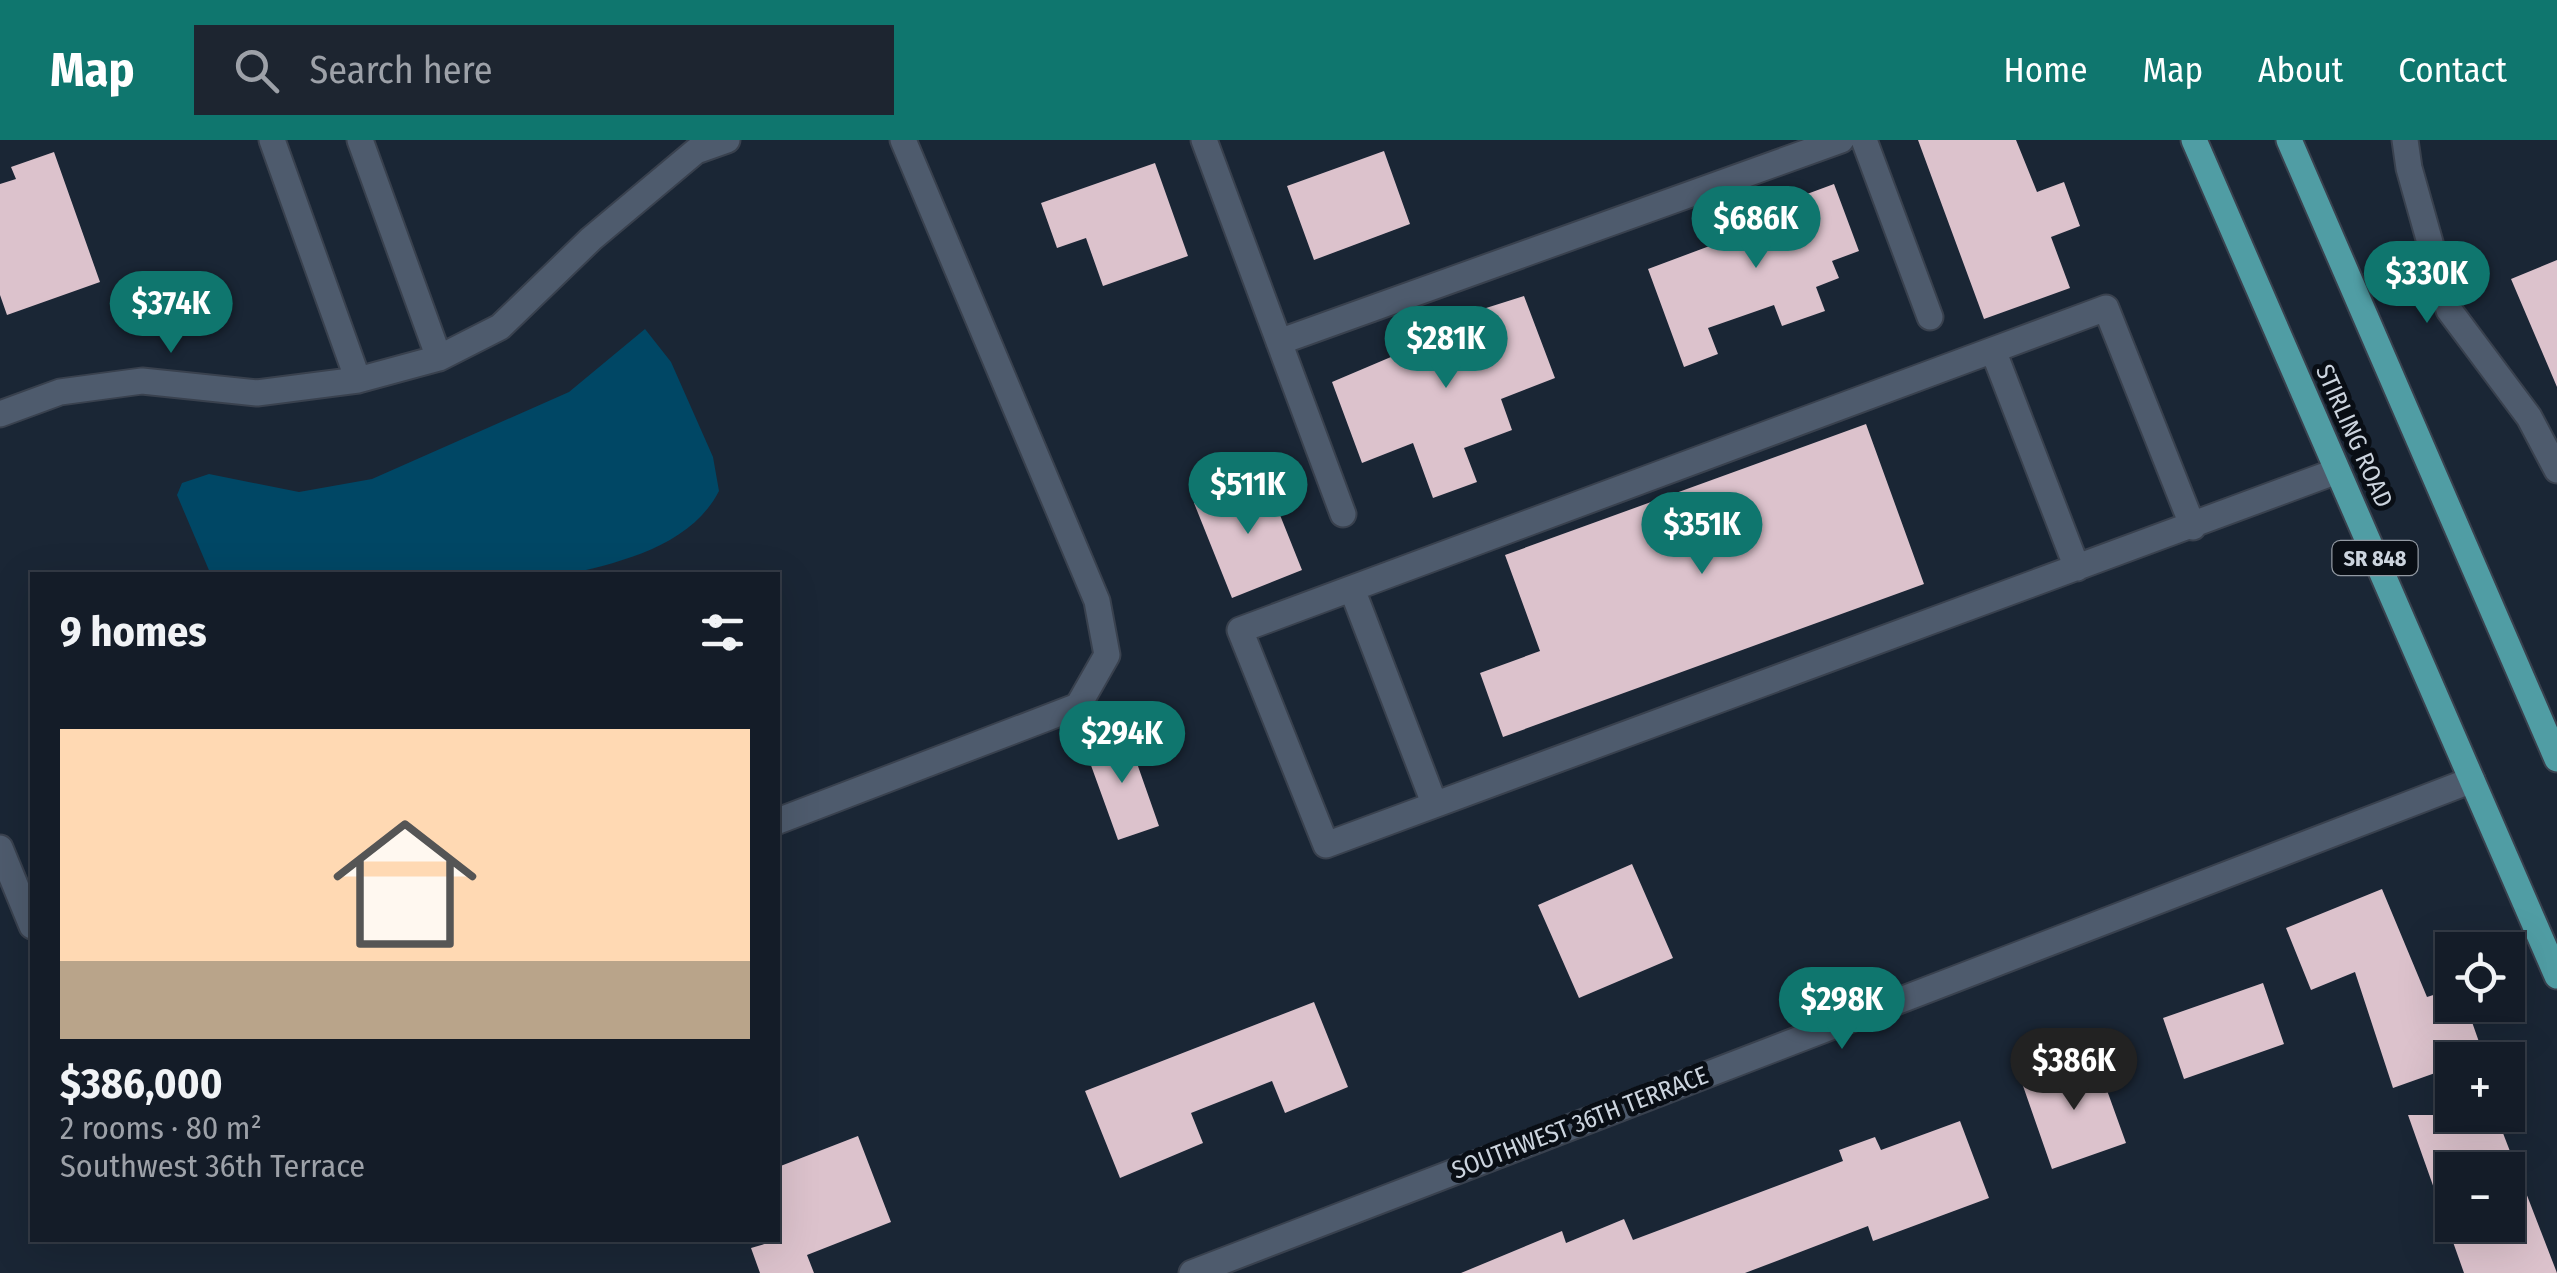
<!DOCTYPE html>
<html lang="en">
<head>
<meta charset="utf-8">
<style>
	body { margin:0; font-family:"Fira Sans Condensed",sans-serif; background:#1d2530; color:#f1f3f6; height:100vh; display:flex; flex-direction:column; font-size:38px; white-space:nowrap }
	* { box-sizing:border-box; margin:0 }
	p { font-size:32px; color:#9da1a8 }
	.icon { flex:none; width:55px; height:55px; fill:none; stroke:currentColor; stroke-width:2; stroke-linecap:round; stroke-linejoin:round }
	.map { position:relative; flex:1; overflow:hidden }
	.drawer { position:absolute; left:30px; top:432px; width:750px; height:670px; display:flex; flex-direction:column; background:#141c28; border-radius:0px; box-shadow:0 10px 40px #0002,0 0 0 2px #333a45 }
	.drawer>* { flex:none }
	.buttons { position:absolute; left:2435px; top:792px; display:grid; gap:20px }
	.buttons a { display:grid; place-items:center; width:90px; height:90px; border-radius:0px; background:#141c28; box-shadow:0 10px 40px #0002,0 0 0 2px #333a45; font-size:50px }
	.price { position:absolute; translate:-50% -85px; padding:0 22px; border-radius:35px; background:#0f766e; color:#fff; font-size:32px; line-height:65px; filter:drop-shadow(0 2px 5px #0008) }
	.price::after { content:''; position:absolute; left:50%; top:60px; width:30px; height:22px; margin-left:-15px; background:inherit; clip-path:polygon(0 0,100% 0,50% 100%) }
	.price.on { background:#222; color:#fff }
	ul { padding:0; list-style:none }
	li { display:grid; align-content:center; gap:20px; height:530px; padding:0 30px }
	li+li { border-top:2px solid #333a45 }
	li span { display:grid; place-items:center; height:310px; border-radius:0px; color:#555 }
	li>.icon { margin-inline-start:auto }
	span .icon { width:180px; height:180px; fill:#fffc; stroke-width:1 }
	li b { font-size:42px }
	h2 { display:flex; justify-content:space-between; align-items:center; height:120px; padding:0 30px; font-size:42px }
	header { display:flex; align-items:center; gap:60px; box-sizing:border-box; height:140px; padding:0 50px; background:#0f766e; color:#fff }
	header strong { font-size:48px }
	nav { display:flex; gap:55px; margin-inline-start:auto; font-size:35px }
	.search { width:700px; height:90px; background:#1d2530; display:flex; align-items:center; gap:25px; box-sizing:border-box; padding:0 35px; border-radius:0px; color:#9da1a8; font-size:38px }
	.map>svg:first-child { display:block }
	.water { fill:#004765 }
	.building { fill:#dcc2cc; fill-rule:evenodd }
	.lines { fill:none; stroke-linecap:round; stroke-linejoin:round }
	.minor-casing { stroke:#39414e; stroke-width:29 }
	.major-casing { stroke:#39414e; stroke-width:29 }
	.minor { stroke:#4e5b6d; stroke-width:25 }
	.major { stroke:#509da4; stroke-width:25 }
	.labels { text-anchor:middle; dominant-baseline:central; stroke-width:10; stroke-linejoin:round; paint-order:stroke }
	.shield { fill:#090e15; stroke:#9299a2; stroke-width:2.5 }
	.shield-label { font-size:22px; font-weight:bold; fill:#ccd4de }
	.street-label { font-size:25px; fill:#ccd4de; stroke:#090e15 }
</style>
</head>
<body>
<header>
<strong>Map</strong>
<div class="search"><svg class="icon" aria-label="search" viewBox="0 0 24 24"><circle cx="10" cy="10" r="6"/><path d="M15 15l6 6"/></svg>Search here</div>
<nav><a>Home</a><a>Map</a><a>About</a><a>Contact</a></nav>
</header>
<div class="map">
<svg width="2557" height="1133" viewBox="0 0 2557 1133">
	<rect width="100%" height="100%" fill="#1a2635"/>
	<path class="water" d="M645,189L671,222L713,317L719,351C691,406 619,423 564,435H211L177,355L182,343L209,334L299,352L372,339L569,252Z"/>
	<path class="building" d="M1918,0H2016L2037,52L2064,42L2080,86L2051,97L2070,148L1984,179Z
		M1384,11L1410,84L1314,120L1287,46Z
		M54,12L100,142L7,175L0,155V44L16,39L11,27Z
		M1155,23L1188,116L1103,146L1086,98L1057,108L1041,63Z
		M1834,44L1859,111L1832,121L1839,138L1816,147L1825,171L1782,186L1774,165L1708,188L1718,214L1684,227L1648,129L1747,92L1742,78Z
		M2557,120V247L2511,139Z
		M1524,156L1555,238L1501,259L1512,290L1464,308L1477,342L1433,358L1413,303L1362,323L1332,242L1431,200L1426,187Z
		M1866,284L1924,444L1503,597L1480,533L1540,511L1505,415Z
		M1264,335L1302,430L1232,458L1194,363Z
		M1126,592L1159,686L1118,700L1084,606Z
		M1632,724L1673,818L1579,858L1538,765Z
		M2382,749L2427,857L2452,849V865H2466L2484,916L2452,920V927L2393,948L2355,832L2311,850L2286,788Z
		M2263,843L2284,904L2184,939L2163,878Z
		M1314,862L1348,947L1285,973L1272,941L1191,973L1203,1003L1120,1038L1085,951Z
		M2095,917L2126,1003L2052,1029L2022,943Z
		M2408,975H2496L2557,1133H2464ZM2452,1030H2508V1085H2452Z
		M1960,981L1989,1058L1873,1101L1868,1086L1745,1133H1461L1562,1091L1566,1103L1624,1079L1633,1100L1843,1021L1839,1010L1875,997L1881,1010Z
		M858,996L891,1082L807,1115L814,1133H760L751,1108L778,1100V1027Z"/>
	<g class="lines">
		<defs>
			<path id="minor" d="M272,0L358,240
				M360,0L439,218
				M1204,0L1343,374
				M1864,0L1930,177
				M2405,0L2409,28L2449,170L2529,277L2557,330
				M1279,202L1841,0
				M1993,210L1240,490L1326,705L2337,331
				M0,274L60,252L142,241L257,253L358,240L439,218L500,187L591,99L696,11L727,0
				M2077,428L1993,210L2106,168L2193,387
				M1352,449L1434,663
				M778,681L1078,566L1107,515L1097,461L903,0
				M0,708L32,786
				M1192,1133L2472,640"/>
			<path id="major" d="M2194,0L2557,836
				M2289,0L2557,619"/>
		</defs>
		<use href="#minor" class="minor-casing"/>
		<use href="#major" class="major-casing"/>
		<use href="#minor" class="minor"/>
		<use href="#major" class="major"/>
	</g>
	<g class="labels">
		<rect class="shield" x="2332.5" y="401" width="85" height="34" rx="8"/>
		<g class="shield-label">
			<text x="2375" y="418">SR 848</text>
		</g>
		<g class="street-label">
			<text transform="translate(2354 296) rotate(66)">STIRLING ROAD</text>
			<text transform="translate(1580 983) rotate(-21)">SOUTHWEST 36TH TERRACE</text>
		</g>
	</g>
</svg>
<div class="buttons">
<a><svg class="icon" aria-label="locate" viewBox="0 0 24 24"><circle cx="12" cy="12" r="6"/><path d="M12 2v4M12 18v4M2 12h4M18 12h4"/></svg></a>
<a>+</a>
<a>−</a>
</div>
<b class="price" style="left:1756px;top:131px">$686K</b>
<b class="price" style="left:2427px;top:186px">$330K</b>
<b class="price" style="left:171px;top:216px">$374K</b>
<b class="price" style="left:1446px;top:251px">$281K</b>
<b class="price" style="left:1248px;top:397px">$511K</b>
<b class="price" style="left:1702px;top:437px">$351K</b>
<b class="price" style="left:1122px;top:646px">$294K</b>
<b class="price" style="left:1842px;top:912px">$298K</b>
<b class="price on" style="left:2074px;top:973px">$386K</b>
<section class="drawer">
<h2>9 homes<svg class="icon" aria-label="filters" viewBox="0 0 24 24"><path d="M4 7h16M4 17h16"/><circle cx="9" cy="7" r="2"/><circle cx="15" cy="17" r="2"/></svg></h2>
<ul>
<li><span style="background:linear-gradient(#ffd9b3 75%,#b9a48a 0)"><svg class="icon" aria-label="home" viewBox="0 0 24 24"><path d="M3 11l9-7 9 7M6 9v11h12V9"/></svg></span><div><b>$386,000</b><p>2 rooms · 80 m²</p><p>Southwest 36th Terrace</p></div></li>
</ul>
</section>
</div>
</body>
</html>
